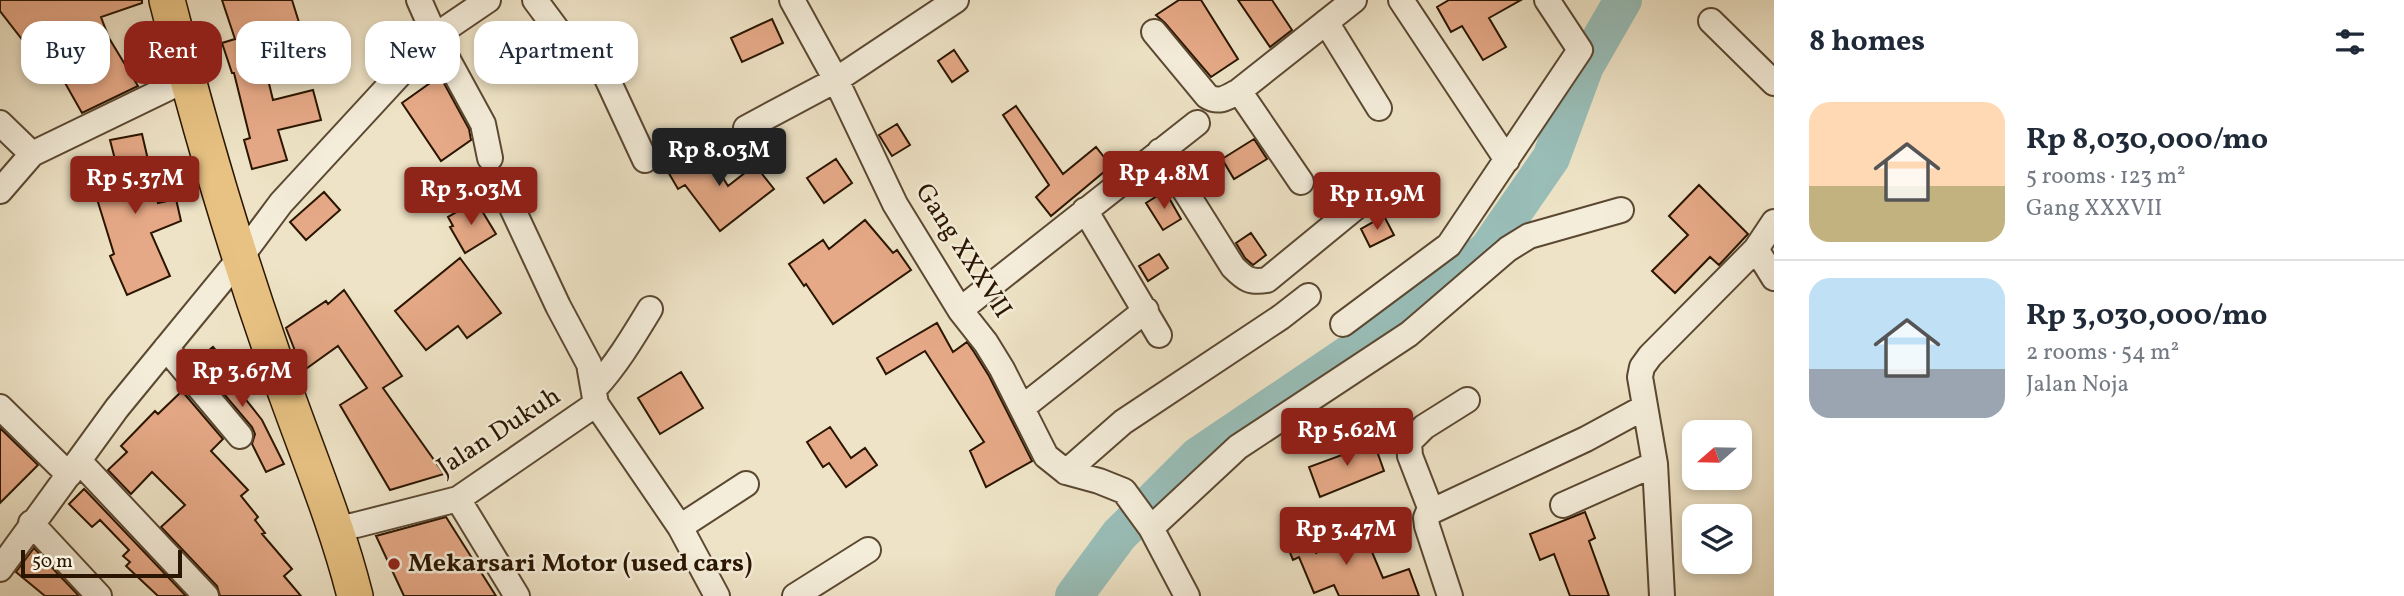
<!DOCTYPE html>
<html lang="en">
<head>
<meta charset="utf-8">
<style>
	body { margin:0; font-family:Vollkorn,serif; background:#f2f2f3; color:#1f2937; height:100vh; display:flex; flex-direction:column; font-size:26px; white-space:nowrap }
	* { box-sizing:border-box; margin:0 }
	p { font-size:23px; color:#747a83 }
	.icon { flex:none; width:38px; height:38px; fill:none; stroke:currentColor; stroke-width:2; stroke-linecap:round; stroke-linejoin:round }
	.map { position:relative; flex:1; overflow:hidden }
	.details { display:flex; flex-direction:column; background:#fff; width:630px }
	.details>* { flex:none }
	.guide { position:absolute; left:21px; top:21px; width:665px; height:63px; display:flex; gap:14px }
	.needle { width:46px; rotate:250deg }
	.fabs { position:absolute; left:1682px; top:420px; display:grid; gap:14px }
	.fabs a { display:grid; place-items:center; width:70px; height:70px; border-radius:14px; background:#fff; box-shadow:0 4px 10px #0003; font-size:35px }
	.scale { position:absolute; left:21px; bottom:18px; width:161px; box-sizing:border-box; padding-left:7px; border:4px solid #2a1500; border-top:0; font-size:19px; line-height:24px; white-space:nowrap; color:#2a1500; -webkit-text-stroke:5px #f4edda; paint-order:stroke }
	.price { position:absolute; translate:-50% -60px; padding:0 16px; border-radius:7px; background:#8f2418; color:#fff; font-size:23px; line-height:46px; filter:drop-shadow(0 2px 4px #0008) }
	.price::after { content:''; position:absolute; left:50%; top:42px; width:21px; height:16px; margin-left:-10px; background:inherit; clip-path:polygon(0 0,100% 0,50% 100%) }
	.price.selected { background:#222; color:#fff }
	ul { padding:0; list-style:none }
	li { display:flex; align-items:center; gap:21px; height:175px; padding:0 35px }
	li+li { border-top:2px solid #e0e1e3 }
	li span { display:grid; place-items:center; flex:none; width:196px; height:140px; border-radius:21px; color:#555 }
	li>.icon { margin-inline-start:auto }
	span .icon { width:84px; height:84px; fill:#fffc; stroke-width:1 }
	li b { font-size:30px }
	h2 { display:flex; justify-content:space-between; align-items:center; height:84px; padding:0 35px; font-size:30px }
	.chip { padding:0 24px; border-radius:21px; background:#fff; box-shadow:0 4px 10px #0003; font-size:24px; line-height:63px }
	.chip.selected { background:#8f2418; color:#fff }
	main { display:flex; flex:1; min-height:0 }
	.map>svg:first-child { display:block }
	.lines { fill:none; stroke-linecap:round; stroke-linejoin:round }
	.river { stroke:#99beb8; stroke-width:38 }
	.building { fill:#e6a987; stroke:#2a1500; stroke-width:2 }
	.minor-casing { stroke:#5b4832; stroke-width:28 }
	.highway-casing { stroke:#2a1500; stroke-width:38 }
	.minor { stroke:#f4edda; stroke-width:24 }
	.highway { stroke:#e7c283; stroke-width:35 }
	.poi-dot { fill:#8f2418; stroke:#f4edda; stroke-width:2.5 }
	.labels { text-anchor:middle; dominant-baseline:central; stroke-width:5; stroke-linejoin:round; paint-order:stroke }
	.street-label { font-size:26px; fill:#2a1500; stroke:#f4edda }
	.poi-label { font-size:26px; font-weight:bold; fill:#2a1500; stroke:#f4edda; text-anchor:start }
</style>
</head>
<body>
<main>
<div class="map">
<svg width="1774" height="596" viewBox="0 0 1774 596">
	<rect width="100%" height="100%" fill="#eee3c6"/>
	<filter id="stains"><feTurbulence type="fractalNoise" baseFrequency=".00286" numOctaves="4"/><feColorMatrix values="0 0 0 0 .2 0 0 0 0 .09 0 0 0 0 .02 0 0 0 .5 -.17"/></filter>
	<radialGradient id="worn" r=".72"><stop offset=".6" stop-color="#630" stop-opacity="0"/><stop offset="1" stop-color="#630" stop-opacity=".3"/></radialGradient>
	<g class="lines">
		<path class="river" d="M1074,596L1119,535L1198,456L1417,308L1488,249L1551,158L1585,66L1623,0"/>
	</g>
	<path class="building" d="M0,0H142V3L101,17L109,38L138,86L82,113L60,74L52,78L0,11Z
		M222,0H292L307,48L264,63L273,100L313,90L321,120L278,130L287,160L252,169L244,140L250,138L234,73H232L222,43L235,39Z
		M1179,0H1201L1238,59L1211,77L1165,23L1156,15Z
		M1238,0H1272L1292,30L1270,47Z
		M1449,0H1521L1489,18L1506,47L1483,60L1462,26L1451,32L1437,7Z
		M772,19L783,43L742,62L731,38Z
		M954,50L968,71L952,82L938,61Z
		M440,76L469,129L471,140L441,161L402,103Z
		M1016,106L1063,174L1096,147L1111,166L1051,216L1036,197L1049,185L1003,115Z
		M897,124L910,145L892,156L879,135Z
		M142,134L158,203L176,199L181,221L151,233L170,276L127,295L110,256L114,254L93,186L120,179L110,140Z
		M1254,139L1267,159L1234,179L1222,159Z
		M704,147L728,186L755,165L774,189L720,231L685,185L678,189L667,170Z
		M836,159L852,183L824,203L807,178Z
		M1699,185L1748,234L1719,265L1710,257L1675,293L1652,271L1688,235L1669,216Z
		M1165,191L1181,219L1163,230L1146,203Z
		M324,192L340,210L306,240L290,222Z
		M476,201L496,234L465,253L450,227L453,226L448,217Z
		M1384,216L1394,235L1370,247L1361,229Z
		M865,220L893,253L897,250L911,270L833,324L806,284L804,286L789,264L823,240L829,249Z
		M1251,233L1266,255L1253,265L1245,258L1236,243Z
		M1159,254L1168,268L1148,281L1139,266Z
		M460,258L501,313L467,338L458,326L426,350L395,311Z
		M344,290L402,376L383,388L444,474L390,490L340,405L367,388L338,346L303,371L286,328L326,301L328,304Z
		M937,323L953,352L967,342L974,352L989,376L1032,461L986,487L970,451L984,442L925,351L886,374L877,358Z
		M213,347L230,367L224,372L262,420L284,464L266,472L252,444L255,434L252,427L196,361Z
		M681,372L703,408L660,434L638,398Z
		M182,391L223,439L211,451L248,490L241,496L258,517L255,520L265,533L262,534L292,569L284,576L301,596H220L217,586L161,527L185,505L152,472L131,494L108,470L127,452L121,446L155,411L158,414Z
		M830,427L851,458L865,448L877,465L846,487L829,463L823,467L807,442Z
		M0,428L38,465L0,503Z
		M1372,437L1384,471L1320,497L1309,467L1353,451L1351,445Z
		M84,489L87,492L186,596H158L126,566L130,562L123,556L129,550L100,520L92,527L69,504Z
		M1585,512L1595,538L1589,541L1609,596H1570L1554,554L1540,560L1530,534Z
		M446,517L496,596H404L376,536Z
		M1303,522L1316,553L1364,533L1383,578L1409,569L1419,596H1339L1334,585L1314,593L1299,557L1293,560L1281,531Z
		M34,548L58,574L79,596H45L16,572Z"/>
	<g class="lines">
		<defs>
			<path id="minor" d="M419,0L435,36L483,124L490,158
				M535,0L570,47L589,56L605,74L645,160
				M792,0L836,80L895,204L960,310L986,343L1002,369L1046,456L1066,472L1099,481L1124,491L1151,528L1187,596
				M1401,0L1507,160
				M1711,21L1774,83
				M1326,22L1379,108
				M1154,32L1207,96C1219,104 1228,97 1239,91L1354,0
				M1239,91L1301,182
				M0,123L32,154
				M746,128L836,80L956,0
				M1160,151L1233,267C1245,279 1250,283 1267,280L1367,198
				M500,182L558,306L589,364L596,404L680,527L717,596
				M0,191L32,154L187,79
				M1085,210L1159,335
				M1756,249L1774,278
				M960,310L1197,123
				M1343,324L1449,245L1580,50L1547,0
				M166,348L240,436
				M595,388C617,364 633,337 650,309
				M0,407L69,475
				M1023,407L1146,310
				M79,461L206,596
				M1066,472L1123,422L1281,317L1308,296
				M458,499L517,596
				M1563,505L1655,464
				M1431,510L1410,456L1409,442L1424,427L1467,400
				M31,523L99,596
				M680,527L746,484
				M1151,528L1238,447L1409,334L1508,249L1529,236L1621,210
				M335,529L356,525L458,499L596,404
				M0,569L117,408L240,258L281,203L435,36L488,0
				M795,596L868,550
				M1450,596L1427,526L1426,518L1428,513L1586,439L1645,407
				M1662,596L1655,464L1640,377L1642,367L1650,356L1756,249L1774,222"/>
			<path id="highway" d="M167,0C197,118 231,235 271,350C298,432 334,512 355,596"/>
		</defs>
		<use href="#minor" class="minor-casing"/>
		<use href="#highway" class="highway-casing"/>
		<use href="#minor" class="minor"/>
		<use href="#highway" class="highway"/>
	</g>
	<circle class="poi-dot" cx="394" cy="564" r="7"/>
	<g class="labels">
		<g class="street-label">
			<text transform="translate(963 251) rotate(57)">Gang XXXVII</text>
			<text transform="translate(499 432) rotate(-33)">Jalan Dukuh</text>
		</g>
		<g class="poi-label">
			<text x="408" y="564">Mekarsari Motor (used cars)</text>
		</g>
	</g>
	<rect width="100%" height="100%" filter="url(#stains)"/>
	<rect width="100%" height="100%" fill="url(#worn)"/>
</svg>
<div class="fabs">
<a><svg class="needle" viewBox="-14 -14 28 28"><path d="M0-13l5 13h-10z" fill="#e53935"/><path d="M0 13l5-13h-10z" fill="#747a83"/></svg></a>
<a><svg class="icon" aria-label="layers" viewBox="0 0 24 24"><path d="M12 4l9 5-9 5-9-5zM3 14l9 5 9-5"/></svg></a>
</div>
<div class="scale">50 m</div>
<b class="price selected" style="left:719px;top:188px">Rp 8.03M</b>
<b class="price" style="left:1164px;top:211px">Rp 4.8M</b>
<b class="price" style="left:135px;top:216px">Rp 5.37M</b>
<b class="price" style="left:471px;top:227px">Rp 3.03M</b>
<b class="price" style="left:1377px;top:232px">Rp 11.9M</b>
<b class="price" style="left:242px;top:409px">Rp 3.67M</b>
<b class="price" style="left:1347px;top:468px">Rp 5.62M</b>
<b class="price" style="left:1346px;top:567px">Rp 3.47M</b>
<div class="guide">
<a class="chip">Buy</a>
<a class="chip selected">Rent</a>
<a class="chip">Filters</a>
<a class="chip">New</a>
<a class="chip">Apartment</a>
</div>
</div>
<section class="details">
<h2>8 homes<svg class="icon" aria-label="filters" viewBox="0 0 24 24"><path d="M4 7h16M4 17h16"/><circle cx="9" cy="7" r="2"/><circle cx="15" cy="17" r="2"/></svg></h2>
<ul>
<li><span style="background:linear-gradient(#ffd9b3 60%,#c2b280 0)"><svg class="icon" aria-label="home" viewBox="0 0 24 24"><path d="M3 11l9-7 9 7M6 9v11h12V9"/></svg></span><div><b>Rp 8,030,000/mo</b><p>5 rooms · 123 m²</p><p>Gang XXXVII</p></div></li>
<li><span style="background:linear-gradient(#bfe0f5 65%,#9aa5b1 0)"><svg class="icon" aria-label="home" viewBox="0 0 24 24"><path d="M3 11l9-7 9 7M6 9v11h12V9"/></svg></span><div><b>Rp 3,030,000/mo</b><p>2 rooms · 54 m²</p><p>Jalan Noja</p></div></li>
</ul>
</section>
</main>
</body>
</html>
